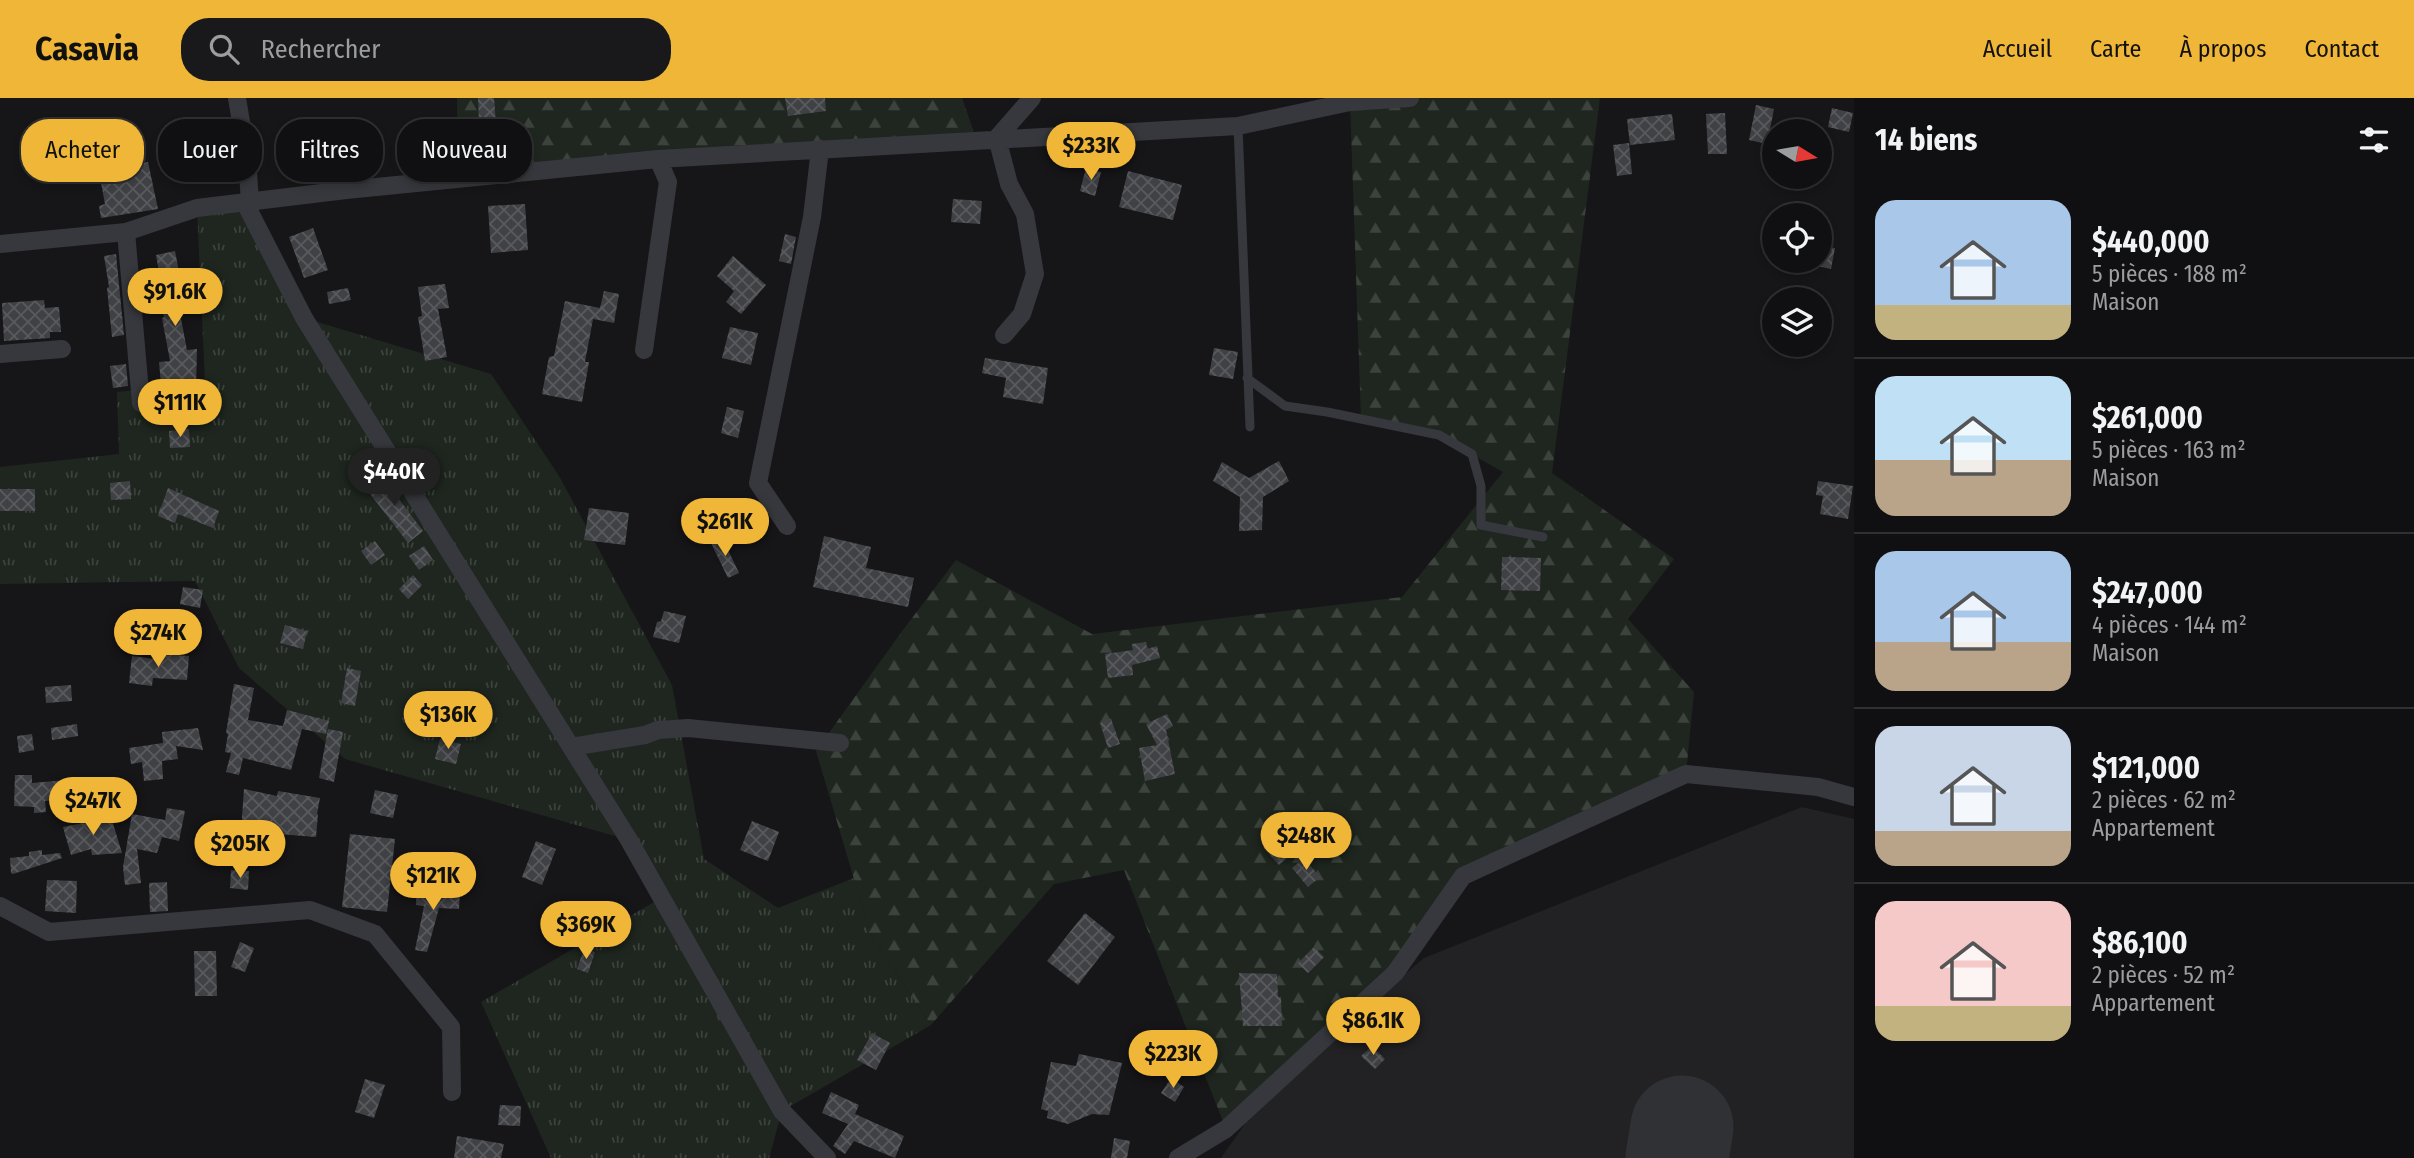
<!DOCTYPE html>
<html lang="fr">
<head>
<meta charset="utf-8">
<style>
	body { margin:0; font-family:"Fira Sans Condensed",sans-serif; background:#19191b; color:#f1f3f6; height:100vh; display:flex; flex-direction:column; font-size:26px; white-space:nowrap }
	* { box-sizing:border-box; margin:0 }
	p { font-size:23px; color:#9c9d9f }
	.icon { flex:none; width:38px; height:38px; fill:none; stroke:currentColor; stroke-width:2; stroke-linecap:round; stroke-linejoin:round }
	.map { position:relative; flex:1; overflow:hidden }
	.details { display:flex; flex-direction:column; background:#101012; width:560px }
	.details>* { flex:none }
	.banner { position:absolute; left:21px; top:21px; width:665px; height:63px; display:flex; gap:14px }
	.needle { width:46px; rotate:101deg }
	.buttons { position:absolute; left:1762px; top:21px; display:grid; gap:14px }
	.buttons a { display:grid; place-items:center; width:70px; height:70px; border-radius:50%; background:#101012; box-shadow:0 4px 10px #0003,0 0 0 2px #303032; font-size:35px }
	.price { position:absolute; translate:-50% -60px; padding:0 16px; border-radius:24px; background:#efb637; color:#111; font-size:23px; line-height:46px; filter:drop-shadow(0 2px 4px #0008) }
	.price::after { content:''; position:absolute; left:50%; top:42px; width:21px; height:16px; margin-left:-10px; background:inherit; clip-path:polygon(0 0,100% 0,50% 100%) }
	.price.current { background:#222; color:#fff }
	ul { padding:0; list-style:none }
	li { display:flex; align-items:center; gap:21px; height:175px; padding:0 21px }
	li+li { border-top:2px solid #303032 }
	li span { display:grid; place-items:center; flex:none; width:196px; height:140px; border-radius:21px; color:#555 }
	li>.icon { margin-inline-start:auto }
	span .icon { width:84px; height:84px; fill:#fffc; stroke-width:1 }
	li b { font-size:30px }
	h2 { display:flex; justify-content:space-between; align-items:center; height:84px; padding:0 21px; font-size:30px }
	.pill { padding:0 24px; border-radius:28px; background:#101012; box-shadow:0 4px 10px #0003,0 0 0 2px #303032; font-size:24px; line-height:63px }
	.pill.current { background:#efb637; color:#111 }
	header { display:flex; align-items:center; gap:42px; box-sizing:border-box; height:98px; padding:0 35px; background:#efb637; color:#111 }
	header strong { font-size:33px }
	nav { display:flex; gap:38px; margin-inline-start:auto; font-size:24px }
	.search { width:490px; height:63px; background:#19191b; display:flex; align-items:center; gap:18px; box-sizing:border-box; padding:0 24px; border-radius:28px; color:#9c9d9f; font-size:26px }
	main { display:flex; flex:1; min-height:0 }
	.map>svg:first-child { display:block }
	.built { fill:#222225 }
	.grass { fill:url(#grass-tufts) }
	.forest { fill:url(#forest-firs) }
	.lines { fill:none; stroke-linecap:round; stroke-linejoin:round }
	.runway { stroke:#303135; stroke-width:103 }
	.building { fill:url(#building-cross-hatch) }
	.service { stroke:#37383d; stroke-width:9 }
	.minor { stroke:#37383d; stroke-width:18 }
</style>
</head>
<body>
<header>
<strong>Casavia</strong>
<div class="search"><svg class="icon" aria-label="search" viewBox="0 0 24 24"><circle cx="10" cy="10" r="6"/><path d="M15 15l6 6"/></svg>Rechercher</div>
<nav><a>Accueil</a><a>Carte</a><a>À propos</a><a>Contact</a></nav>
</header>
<main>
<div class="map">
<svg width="1854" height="1060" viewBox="0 0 1854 1060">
	<defs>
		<pattern id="grass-tufts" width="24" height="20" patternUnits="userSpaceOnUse" patternTransform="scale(1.75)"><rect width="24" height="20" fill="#1e261f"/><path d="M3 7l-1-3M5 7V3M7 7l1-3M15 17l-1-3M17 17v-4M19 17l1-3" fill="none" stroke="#3c433d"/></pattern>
		<pattern id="forest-firs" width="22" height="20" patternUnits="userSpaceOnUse" patternTransform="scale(1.75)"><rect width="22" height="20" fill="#1e261f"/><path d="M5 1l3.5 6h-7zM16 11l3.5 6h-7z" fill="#3c433d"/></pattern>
		<pattern id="building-cross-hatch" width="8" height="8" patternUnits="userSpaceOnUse" patternTransform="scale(1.75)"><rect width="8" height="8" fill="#404145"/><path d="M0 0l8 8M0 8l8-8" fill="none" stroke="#595a5e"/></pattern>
	</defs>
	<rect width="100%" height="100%" fill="#161618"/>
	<path class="built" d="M1802,709L1854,721V1060H1221L1272,987L1424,860Z"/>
	<path class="grass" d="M245,105L304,220L491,276L559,378L672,587L704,761L778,810L854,780L871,838L931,927L782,1013L769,1060H551L481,904L661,800L629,742L345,661L239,570L195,483L0,486V369L119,356L117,294L205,285L197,110Z"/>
	<path class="forest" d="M457,0H962L977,43L458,81Z
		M1410,0H1600L1552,375L1674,461L1628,521L1694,594L1686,676L1463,778L1395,875L1226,1031L1124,772L1054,786L931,927L871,838L816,653L900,536L956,462L1092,536L1402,499L1503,374L1429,332L1361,321L1350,4Z"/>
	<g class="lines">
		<path class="runway" d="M1677,1060L1682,1029"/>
	</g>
	<path class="building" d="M478,0H494L496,25L479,26Z
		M785,0H825L826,13L788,18Z
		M1756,7L1774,11L1767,46L1749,42Z
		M1832,10L1853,15L1849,34L1828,29Z
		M1725,15L1727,56H1708L1706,16Z
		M1672,16L1675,42L1630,47L1627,21Z
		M320,21L325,53L303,57L298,25Z
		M1629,45L1632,76L1617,78L1613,47Z
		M1111,47L1125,50L1122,66L1107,63Z
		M148,64L158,111L101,120L99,108L105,106L99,74Z
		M1086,70L1101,74L1095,98L1080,93Z
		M1128,73L1182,87L1173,122L1119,109Z
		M953,101L982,103L980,126L951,124Z
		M525,106L528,152L491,155L488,108Z
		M313,130L328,172L304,180L289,139Z
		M785,136L796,139L791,166L779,163Z
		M1821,148L1835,150L1831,171L1817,168Z
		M175,153L179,174L175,175L182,210H179L187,252L197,251L196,290L182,289V284L161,286L159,264L170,263L162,220L164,219L158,186H161L156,157Z
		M116,156L124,237L112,239L107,190L109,189L104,158Z
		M733,158L766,187L741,216L726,204L734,193L717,178Z
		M445,186L449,210L438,211L447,259L425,263L418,219L422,218L418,189Z
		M348,190L351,202L329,206L327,194Z
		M604,193L619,196L614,225L593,221L585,264H589L582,304L542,296L549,259L554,258L565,203L600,210Z
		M44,202L45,210L59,209L61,234H50V240L4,243L2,205Z
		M730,229L758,235L751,267L722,260Z
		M1214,250L1238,254L1233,281L1209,277Z
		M985,260L1048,270L1043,306L1003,299L1006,280L982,275Z
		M126,266L128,288L113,290L110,268Z
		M727,309L744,313L738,340L721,335Z
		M189,331L190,349L170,350L169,333Z
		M1279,363L1289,383L1263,399L1262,432L1239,433L1240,399L1213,383L1222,364L1249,380Z
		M380,376L423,433L408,445L364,388Z
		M130,383L131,401L111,402L110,385Z
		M1818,383L1853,388L1848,421L1820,416L1823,398L1816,397Z
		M168,390L219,413L213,430L178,416L175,425L158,418Z
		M0,391H35V413H0Z
		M589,410L629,415L625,447L584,442Z
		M824,438L871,449L866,470L914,480L908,509L813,489Z
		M722,439L739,475L728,480L711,445Z
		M375,443L385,457L371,467L361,453Z
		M424,448L433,462L419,472L409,458Z
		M1502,459L1541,460L1540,493L1501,492Z
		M413,477L422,487L408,501L399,491Z
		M183,489L203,492L200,510L180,506Z
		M664,513L686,518L679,545L653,539L657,524L661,523Z
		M285,527L307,533L303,551L280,545Z
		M1146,544L1147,551L1157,548L1160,560L1132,567L1133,577L1108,580L1105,556L1133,552L1132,546Z
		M163,556L189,558L187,582L153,580L152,588L129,585L132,558L163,562Z
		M347,570L361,573L355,608L341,605Z
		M234,586L254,590L248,622L283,628L287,612L329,623L326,636L302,631L291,672L243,660L239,677L226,674L231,655L225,654L228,636L226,635Z
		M71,587L72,603L46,605L45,589Z
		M1167,616L1173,628L1166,632L1175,676L1145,683L1139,650L1157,647L1146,626Z
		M1111,621L1120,646L1108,650L1100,625Z
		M77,626L78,638L52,642L51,630Z
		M198,630L203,652L176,648L178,661L162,663L163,681L144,683L142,664L131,666L129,650L163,645L162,634Z
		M328,631L343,634L334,684L319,680Z
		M32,636L34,652L19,655L17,638Z
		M440,641L461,646L456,666L435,661Z
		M15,677H32V685L67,682V688L100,683L102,697L45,703L46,714L34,715V709L14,708Z
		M244,691L277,698L278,693L320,700L317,716H318L316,739L241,733Z
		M375,692L398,697L393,720L370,715Z
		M167,710L185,713L179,743L162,739L157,755L137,751L141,785L125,787L123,769L132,716L165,722Z
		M110,716L122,755L92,757L91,751L71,757L63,729L93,723V721Z
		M752,723L779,734L768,763L740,752Z
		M350,736L395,741L387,814L342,809Z
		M1275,739L1291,757L1279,767L1263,749Z
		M536,743L556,751L542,787L522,779Z
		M42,752V757L60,755L62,760L13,776L11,775L10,760L29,758V754Z
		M1304,760L1320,779L1308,789L1292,770Z
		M231,772L249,773L248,792L230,790Z
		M47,782L77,783L76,815L45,813Z
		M167,784L168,813L150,814L149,785Z
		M417,791L460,794L459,811L439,810L427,854L415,852L424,808L416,807Z
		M1085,815L1115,839L1078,887L1047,863Z
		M240,844L254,850L245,874L231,869Z
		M1314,849L1324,859L1308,875L1298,865Z
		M584,851L595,854L588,875L577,871Z
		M194,853H216L217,898H195Z
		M1239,875L1277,876L1278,899H1281L1282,928H1243Z
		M872,935L890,945L876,972L857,962Z
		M1372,948L1385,961L1375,971L1361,958Z
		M1079,956L1122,965L1109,1017L1092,1016L1068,1026L1047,1020L1048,1013L1041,1011L1051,964L1076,968Z
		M1171,980L1184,989L1175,1004L1161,995Z
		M365,981L385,987L374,1020L355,1014Z
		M831,994L859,1007L855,1016L904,1038L895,1060L854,1043L845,1056L833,1048L848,1026L822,1015Z
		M500,1007L521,1008L520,1028L498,1027Z
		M457,1038L504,1046L501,1060H454Z
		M1114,1040L1130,1043L1127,1060H1111Z"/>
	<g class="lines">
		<path class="service" d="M1238,28L1250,329
			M1247,280L1285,308L1327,314L1439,337L1472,356L1481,388V427L1543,439"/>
		<path class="minor" d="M237,0L247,60L250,104
			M245,105L304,220L629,742L782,1013L827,1060
			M126,134L141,305
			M0,146L126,134L197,110L346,92L658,61L1238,28L1350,4L1410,0
			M1004,237L1022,216L1035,176L1025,116L1009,86L997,40L1032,0
			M644,252L668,84L658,61
			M0,256L62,251
			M787,428L758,385L812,119L820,51
			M571,649L645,637L658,632L688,630L840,645
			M0,808L49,834L310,812L375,836L451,929L452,994
			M1178,1060L1226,1031L1395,875L1463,778L1686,676L1818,689L1854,699"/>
	</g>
</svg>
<div class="buttons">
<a><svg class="needle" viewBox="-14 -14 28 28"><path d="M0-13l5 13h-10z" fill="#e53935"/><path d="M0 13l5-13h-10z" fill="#9c9d9f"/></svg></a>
<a><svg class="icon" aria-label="locate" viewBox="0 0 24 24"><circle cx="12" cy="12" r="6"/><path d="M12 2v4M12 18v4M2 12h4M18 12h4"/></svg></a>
<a><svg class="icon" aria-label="layers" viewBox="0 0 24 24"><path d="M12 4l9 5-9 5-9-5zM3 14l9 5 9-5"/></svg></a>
</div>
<b class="price" style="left:1091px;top:84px">$233K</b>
<b class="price" style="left:175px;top:230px">$91.6K</b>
<b class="price" style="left:180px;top:341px">$111K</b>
<b class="price current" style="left:394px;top:410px">$440K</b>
<b class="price" style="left:725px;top:460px">$261K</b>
<b class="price" style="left:158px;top:571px">$274K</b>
<b class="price" style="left:448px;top:653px">$136K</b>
<b class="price" style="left:93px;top:739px">$247K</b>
<b class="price" style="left:1306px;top:774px">$248K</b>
<b class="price" style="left:240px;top:782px">$205K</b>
<b class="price" style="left:433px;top:814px">$121K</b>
<b class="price" style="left:586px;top:863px">$369K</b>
<b class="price" style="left:1373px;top:959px">$86.1K</b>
<b class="price" style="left:1173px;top:992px">$223K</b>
<div class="banner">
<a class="pill current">Acheter</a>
<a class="pill">Louer</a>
<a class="pill">Filtres</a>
<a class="pill">Nouveau</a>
</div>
</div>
<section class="details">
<h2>14 biens<svg class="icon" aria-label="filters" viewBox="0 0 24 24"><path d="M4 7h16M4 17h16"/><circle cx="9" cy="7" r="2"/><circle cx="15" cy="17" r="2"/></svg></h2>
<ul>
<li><span style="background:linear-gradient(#a9c7e8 75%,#c2b280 0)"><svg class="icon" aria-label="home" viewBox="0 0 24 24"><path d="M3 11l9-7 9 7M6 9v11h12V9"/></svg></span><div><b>$440,000</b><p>5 pièces · 188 m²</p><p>Maison</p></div></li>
<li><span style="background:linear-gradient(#bfe0f5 60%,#b9a48a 0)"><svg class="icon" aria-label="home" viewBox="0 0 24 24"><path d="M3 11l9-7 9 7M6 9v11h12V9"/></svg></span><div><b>$261,000</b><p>5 pièces · 163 m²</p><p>Maison</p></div></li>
<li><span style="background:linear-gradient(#a9c7e8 65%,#b9a48a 0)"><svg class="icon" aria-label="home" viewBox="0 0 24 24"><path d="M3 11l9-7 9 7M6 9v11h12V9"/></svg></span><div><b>$247,000</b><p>4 pièces · 144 m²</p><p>Maison</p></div></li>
<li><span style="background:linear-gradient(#c9d6e8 75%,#b9a48a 0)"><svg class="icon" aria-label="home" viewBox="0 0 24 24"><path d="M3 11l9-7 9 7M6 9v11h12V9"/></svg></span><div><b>$121,000</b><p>2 pièces · 62 m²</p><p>Appartement</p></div></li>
<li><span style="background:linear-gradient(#f6c9c9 75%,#c2b280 0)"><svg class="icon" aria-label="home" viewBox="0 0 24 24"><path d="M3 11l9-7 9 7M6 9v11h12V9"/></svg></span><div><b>$86,100</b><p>2 pièces · 52 m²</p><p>Appartement</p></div></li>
</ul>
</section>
</main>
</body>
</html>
